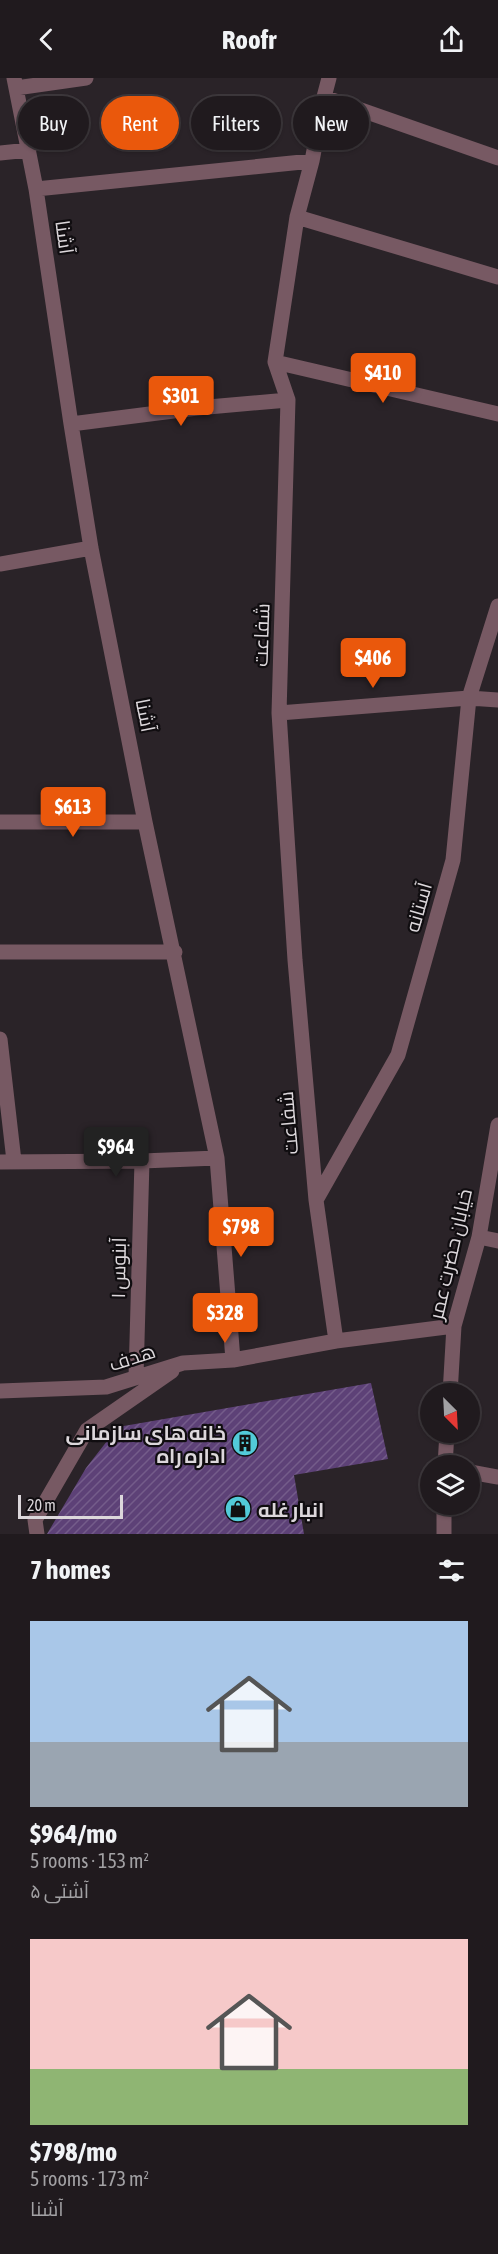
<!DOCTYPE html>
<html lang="en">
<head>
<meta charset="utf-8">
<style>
	body { margin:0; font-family:"Asap Condensed",Cairo,sans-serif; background:#282327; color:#f1f3f6; height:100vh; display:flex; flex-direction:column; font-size:22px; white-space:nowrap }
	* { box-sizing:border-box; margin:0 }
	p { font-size:20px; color:#a2a1a4 }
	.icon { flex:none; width:33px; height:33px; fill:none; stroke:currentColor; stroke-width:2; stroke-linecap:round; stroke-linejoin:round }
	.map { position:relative; height:1456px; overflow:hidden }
	.sheet { display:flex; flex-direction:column; background:#201a1e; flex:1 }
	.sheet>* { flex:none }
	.top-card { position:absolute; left:18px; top:18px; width:462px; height:54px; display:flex; gap:12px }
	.needle { width:39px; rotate:156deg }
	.tools { position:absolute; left:420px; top:1305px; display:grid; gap:12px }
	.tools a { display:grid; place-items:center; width:60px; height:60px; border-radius:50%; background:#201a1e; box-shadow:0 2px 4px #0004,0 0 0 2px #3d383c; font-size:30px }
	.scale { position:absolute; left:18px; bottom:15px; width:105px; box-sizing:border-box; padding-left:6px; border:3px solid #dcd7db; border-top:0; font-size:16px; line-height:21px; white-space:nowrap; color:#dcd7db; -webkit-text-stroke:4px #100d10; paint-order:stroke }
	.price { position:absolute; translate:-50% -51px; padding:0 14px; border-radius:6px; background:#ea580c; color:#fff; font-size:20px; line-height:39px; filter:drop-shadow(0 2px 3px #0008) }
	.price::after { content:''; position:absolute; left:50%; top:36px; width:18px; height:14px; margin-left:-9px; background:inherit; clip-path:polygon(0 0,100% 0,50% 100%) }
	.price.selected { background:#222; color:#fff }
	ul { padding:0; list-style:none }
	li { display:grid; align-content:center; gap:12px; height:318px; padding:0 30px }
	li span { display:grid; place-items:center; height:186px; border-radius:0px; color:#555 }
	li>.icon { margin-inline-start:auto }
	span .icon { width:108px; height:108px; fill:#fffc; stroke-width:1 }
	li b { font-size:26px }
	h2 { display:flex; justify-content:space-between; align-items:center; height:72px; padding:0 30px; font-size:26px }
	.tag { padding:0 21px; border-radius:27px; background:#201a1e; box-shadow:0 2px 4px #0004,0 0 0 2px #3d383c; font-size:21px; line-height:54px }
	.tag.selected { background:#ea580c; color:#fff }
	header { display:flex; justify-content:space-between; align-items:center; height:78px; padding:0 30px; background:#201a1e; font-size:27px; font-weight:700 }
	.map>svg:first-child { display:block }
	.building { fill:url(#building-hatch) }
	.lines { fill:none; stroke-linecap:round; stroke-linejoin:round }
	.minor { stroke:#775963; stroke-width:15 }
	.labels { text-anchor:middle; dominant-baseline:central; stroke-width:4.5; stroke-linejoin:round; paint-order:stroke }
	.street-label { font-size:20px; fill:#dcd7db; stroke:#100d10 }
	.poi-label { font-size:20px; font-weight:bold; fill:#dcd7db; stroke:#100d10; text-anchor:end }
</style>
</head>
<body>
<header><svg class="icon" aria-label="back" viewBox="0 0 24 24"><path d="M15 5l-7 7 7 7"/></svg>Roofr<svg class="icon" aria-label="share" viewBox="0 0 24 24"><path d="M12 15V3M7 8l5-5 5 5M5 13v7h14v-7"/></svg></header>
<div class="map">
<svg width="498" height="1456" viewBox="0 0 498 1456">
	<defs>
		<pattern id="building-hatch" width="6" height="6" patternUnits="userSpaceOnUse" patternTransform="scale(1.5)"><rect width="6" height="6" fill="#5d4177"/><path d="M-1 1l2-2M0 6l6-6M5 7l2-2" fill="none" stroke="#745c8a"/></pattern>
	</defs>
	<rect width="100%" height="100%" fill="#2a2328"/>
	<path class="building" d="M371,1305L388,1381L294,1397L304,1456H47L86,1390L118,1349Z"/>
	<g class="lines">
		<path class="minor" d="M14,0L36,111L71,346L91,470L145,744L217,1080L233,1282
			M329,0L324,19L312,83L297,139L275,284L288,322L279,635L295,882L316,1122L336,1263
			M16,10L86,0
			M324,19L498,80
			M0,75L29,72
			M36,111L312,83
			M297,139L498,199
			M275,284L498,336
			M71,346L197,330L288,322
			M0,486L91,470
			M279,635L469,620L498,622
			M0,744H145
			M0,874H175
			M0,961L14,1083
			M0,1084L142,1083L217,1080
			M316,1122L398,977L453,782L469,620L498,528
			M479,1159L498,1163
			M136,1299L142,1083
			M0,1313L106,1309L183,1285L233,1282L336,1263L454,1248
			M450,1316L454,1248L479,1159L498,1047
			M445,1388L447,1354
			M470,1394L498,1399
			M37,1456L35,1442L87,1352L172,1293
			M444,1456V1426"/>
	</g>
	<defs>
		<symbol id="building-disc" viewBox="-11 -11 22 22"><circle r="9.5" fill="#52cbd9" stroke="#100d10"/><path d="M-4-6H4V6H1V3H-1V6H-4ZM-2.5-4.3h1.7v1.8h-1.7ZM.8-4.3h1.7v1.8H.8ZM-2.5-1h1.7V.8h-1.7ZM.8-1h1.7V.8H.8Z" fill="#111"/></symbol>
		<symbol id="shop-disc" viewBox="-11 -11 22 22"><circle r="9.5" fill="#52cbd9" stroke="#100d10"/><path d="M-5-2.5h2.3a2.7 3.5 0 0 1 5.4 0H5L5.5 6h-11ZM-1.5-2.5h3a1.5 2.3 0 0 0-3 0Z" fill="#111"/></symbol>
	</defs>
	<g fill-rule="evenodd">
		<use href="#building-disc" x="230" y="1350" width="30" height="30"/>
		<use href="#shop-disc" x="223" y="1416" width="30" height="30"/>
	</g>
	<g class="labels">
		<g class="street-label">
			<text transform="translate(65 159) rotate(82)">آشنا</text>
			<text transform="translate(261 557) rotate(-88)">شفاعت</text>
			<text transform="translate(146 637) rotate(79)">آشنا</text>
			<text transform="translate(418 829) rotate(-74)">آستانه</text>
			<text transform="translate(288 1045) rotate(-95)">شفاعت</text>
			<text transform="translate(450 1176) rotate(-77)">خیابان حضرت عمر</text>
			<text transform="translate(118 1190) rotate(-89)">آبنوس ۱</text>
			<text transform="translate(132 1279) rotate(-18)">هدف</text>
		</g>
		<g class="poi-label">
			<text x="226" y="1354">خانه های سازمانی<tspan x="226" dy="23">اداره راه</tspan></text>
			<text x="258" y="1431" text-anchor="start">انبار غله</text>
		</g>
	</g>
</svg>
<div class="tools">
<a><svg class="needle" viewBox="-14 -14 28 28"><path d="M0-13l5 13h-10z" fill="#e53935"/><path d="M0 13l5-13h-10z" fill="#a2a1a4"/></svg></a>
<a><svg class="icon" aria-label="layers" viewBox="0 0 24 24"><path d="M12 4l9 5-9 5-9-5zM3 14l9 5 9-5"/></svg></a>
</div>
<div class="scale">20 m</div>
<b class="price" style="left:383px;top:326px">$410</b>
<b class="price" style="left:181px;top:349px">$301</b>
<b class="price" style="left:373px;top:611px">$406</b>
<b class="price" style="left:73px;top:760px">$613</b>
<b class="price selected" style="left:116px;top:1100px">$964</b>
<b class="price" style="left:241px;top:1180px">$798</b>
<b class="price" style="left:225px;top:1266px">$328</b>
<div class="top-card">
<a class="tag">Buy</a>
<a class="tag selected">Rent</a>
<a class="tag">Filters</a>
<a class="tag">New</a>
</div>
</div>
<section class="sheet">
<h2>7 homes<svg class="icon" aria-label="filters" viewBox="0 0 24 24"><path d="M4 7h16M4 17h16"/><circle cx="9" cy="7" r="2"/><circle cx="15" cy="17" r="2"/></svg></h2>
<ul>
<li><span style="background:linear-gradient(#a9c7e8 65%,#9aa5b1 0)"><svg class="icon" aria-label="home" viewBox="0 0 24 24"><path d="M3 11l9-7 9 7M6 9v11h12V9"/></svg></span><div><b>$964/mo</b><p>5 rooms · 153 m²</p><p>آشتی ۵</p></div></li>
<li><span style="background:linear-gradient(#f6c9c9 70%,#8fb573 0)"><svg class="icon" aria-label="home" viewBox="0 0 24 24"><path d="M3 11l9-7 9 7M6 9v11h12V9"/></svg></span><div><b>$798/mo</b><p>5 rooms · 173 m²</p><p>آشنا</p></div></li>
</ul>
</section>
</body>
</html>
